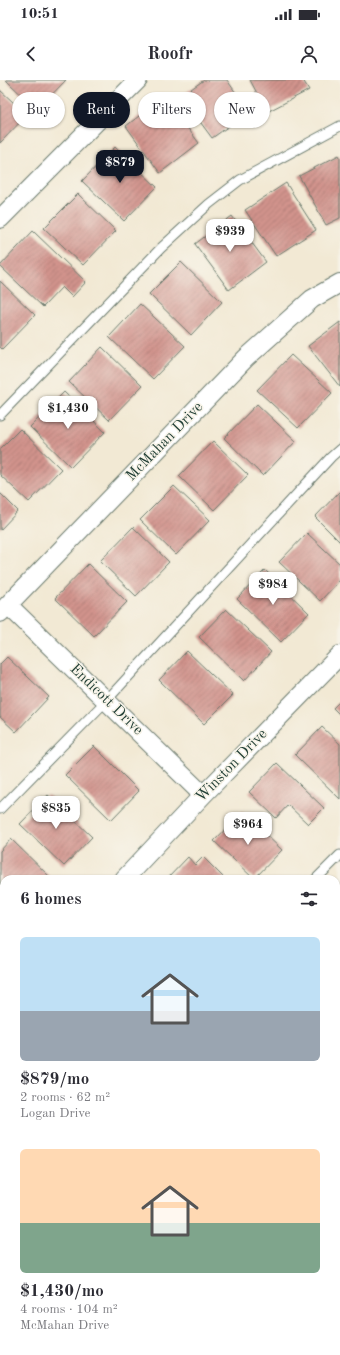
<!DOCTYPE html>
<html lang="en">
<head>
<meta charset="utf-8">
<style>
	body { margin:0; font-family:"Old Standard TT",serif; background:#f7f7f7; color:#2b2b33; height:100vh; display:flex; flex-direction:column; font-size:15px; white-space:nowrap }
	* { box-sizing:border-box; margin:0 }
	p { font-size:13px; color:#7c7c81 }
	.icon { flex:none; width:22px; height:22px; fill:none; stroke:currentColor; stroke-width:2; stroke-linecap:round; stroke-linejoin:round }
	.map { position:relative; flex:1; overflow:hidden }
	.details { position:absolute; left:0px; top:795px; width:340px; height:480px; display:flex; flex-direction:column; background:#fff; border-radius:12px 12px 0 0; box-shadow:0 1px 3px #0004 }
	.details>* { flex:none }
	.hud { position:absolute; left:12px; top:12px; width:316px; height:36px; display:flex; gap:8px }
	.price { position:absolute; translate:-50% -34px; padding:0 9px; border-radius:8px; background:#fff; color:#222; font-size:13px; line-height:26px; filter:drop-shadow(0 1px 2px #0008) }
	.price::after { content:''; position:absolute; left:50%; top:24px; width:12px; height:9px; margin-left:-6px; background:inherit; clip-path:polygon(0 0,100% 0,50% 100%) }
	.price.active { background:#111827; color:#fff }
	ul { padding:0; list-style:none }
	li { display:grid; align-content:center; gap:8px; height:212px; padding:0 20px }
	li span { display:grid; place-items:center; height:124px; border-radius:6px; color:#555 }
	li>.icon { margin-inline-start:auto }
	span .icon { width:72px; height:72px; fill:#fffc; stroke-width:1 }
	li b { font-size:17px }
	h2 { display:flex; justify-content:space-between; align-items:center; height:48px; padding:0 20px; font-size:17px }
	.pill { padding:0 14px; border-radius:18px; background:#fff; box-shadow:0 1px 3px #0004; font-size:14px; line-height:36px }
	.pill.active { background:#111827; color:#fff }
	.status { display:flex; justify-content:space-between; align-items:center; height:28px; padding:0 20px; background:#fff; direction:ltr }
	.status svg { height:11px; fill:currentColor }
	header { display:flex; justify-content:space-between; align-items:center; height:52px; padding:0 20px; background:#fff; font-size:18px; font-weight:600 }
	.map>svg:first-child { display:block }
	.building { fill:url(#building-hatch) }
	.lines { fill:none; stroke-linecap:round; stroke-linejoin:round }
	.service-casing { stroke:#69796c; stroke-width:11 }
	.minor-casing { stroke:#69796c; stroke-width:20 }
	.service { stroke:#fff; stroke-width:9 }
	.minor { stroke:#fff; stroke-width:18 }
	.labels { text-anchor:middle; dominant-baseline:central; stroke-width:3; stroke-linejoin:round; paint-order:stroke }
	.street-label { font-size:15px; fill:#1f3d34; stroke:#f7f3e8 }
</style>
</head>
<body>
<div class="status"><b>10:51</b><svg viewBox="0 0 49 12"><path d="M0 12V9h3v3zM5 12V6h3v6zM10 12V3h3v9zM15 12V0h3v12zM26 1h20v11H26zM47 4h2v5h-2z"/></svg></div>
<header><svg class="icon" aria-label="back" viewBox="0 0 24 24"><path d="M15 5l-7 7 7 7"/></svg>Roofr<svg class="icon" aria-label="person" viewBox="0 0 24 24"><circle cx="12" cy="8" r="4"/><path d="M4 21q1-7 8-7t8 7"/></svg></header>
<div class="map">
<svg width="340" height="1275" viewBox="0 0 340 1275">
	<defs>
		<pattern id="building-hatch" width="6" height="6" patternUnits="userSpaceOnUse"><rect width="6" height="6" fill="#d1938c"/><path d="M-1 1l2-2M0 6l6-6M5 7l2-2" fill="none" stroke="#a97973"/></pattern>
	</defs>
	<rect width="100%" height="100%" fill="#f7f3e8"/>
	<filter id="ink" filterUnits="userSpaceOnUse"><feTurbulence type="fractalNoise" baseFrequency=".025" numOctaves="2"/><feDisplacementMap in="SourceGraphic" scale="8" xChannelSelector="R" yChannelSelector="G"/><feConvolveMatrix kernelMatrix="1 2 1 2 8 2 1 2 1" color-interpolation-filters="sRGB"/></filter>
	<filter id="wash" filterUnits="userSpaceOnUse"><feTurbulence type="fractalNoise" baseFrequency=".012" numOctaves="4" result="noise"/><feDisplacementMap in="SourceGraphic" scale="16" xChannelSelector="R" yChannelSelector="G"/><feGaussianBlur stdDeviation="0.9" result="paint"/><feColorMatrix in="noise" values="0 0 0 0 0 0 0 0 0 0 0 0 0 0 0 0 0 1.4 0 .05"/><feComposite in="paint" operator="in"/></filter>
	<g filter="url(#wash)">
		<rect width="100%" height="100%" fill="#f2e9d4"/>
		<g id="blocks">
			<path class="building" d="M6,0H66L37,30Z
				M204,0H227L249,32L212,58L181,16Z
				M250,0H303L309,10L267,32Z
				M0,10L27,35L0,63Z
				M164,17L199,63L160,93L126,46Z
				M115,67L157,107L124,141L82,101Z
				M339,75L340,77V138L326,145L299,96Z
				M286,103L316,150L276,176L245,130Z
				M78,114L116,151L83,185L44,148Z
				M232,136L266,182L229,210L195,164Z
				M33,151L86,202L72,217L62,207L43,227L0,186Z
				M181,182L222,222L191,255L149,214Z
				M0,201L35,235L2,269L0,267Z
				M140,224L185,266L153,299L109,257Z
				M340,242V307L308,266Z
				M102,267L142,306L109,340L69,302Z
				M291,275L332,313L298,348L257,310Z
				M64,312L105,352L71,387L30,347Z
				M257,324L296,361L263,396L224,358Z
				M20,349L61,389L29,422L0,395V369Z
				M213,361L248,395L214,430L179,396Z
				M174,406L210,440L176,475L140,440Z
				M340,411V462L315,437Z
				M0,413L18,431L0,450Z
				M133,447L169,482L136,516L100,481Z
				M307,453L340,484V500L320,521L279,482Z
				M88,484L127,522L94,556L55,518Z
				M265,490L309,533L281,562L237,519Z
				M226,529L271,572L244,601L199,557Z
				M187,571L233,615L204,644L159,600Z
				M7,577L49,617L16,652L0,637V584Z
				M340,621V635L333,628Z
				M322,647L340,664V719L295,675Z
				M94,666L139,711L111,740L65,695Z
				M277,683L324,728L308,744L288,725L276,738L249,712Z
				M48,715L92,757L64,786L20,744Z
				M242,732L282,770L254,799L214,761Z
				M11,759L51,798L49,799H4V808L0,804V771Z
				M188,777L195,785L203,777L225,799H167Z
				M0,831L4,836V847L0,851Z
				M336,839L340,843V898L336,894Z
				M4,955V982L0,975V958Z
				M340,1012V1059L336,1055V1051L339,1047L336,1044V1017Z
				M336,1155L340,1159V1179L336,1183Z
				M340,1217V1241L336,1237V1221Z
				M77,1271H83L84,1275H53V1274Z
				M196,1271H248L250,1273L248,1275H193Z"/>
		</g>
	</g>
	<g filter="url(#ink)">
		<use href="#blocks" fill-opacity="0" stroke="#69796c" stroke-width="1"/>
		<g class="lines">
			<defs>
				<path id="service" d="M0,335L161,168L209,124L240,100L340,46
					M0,729L106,621L331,377L340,369
					M316,799L340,775
					M0,1093L4,1091
					M336,1109L340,1113
					M112,1271L115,1275"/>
				<path id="minor" d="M0,139L138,0
					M8,525L203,715
					M0,533L246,278L312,219L340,203
					M124,799L203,715L340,575
					M0,923L4,921
					M336,980L340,976
					M0,1243L4,1242
					M307,1271L311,1275"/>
			</defs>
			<use href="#service" class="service-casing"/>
			<use href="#minor" class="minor-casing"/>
			<use href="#service" class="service"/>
			<use href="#minor" class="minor"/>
		</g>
	</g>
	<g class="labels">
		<g class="street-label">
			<text transform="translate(165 362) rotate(-46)">McMahan Drive</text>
			<text transform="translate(106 620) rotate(44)">Endicott Drive</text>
			<text transform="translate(232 686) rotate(-46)">Winston Drive</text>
		</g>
	</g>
</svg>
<b class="price active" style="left:120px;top:104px">$879</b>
<b class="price" style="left:230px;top:173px">$939</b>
<b class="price" style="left:68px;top:350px">$1,430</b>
<b class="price" style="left:273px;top:526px">$984</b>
<b class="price" style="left:56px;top:750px">$835</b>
<b class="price" style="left:248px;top:766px">$964</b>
<div class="hud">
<a class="pill">Buy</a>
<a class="pill active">Rent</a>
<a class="pill">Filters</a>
<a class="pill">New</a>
</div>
<section class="details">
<h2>6 homes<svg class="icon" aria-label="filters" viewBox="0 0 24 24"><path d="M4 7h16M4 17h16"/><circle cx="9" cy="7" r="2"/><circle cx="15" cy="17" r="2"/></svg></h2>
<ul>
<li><span style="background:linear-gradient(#bfe0f5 60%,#9aa5b1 0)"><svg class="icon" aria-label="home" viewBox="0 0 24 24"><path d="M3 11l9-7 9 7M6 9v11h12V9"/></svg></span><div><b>$879/mo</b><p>2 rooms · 62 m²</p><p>Logan Drive</p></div></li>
<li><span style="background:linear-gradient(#ffd9b3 60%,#7fa58c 0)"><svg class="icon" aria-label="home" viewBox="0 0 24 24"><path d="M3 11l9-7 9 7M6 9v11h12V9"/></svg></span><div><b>$1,430/mo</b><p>4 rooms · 104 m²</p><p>McMahan Drive</p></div></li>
</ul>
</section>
</div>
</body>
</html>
